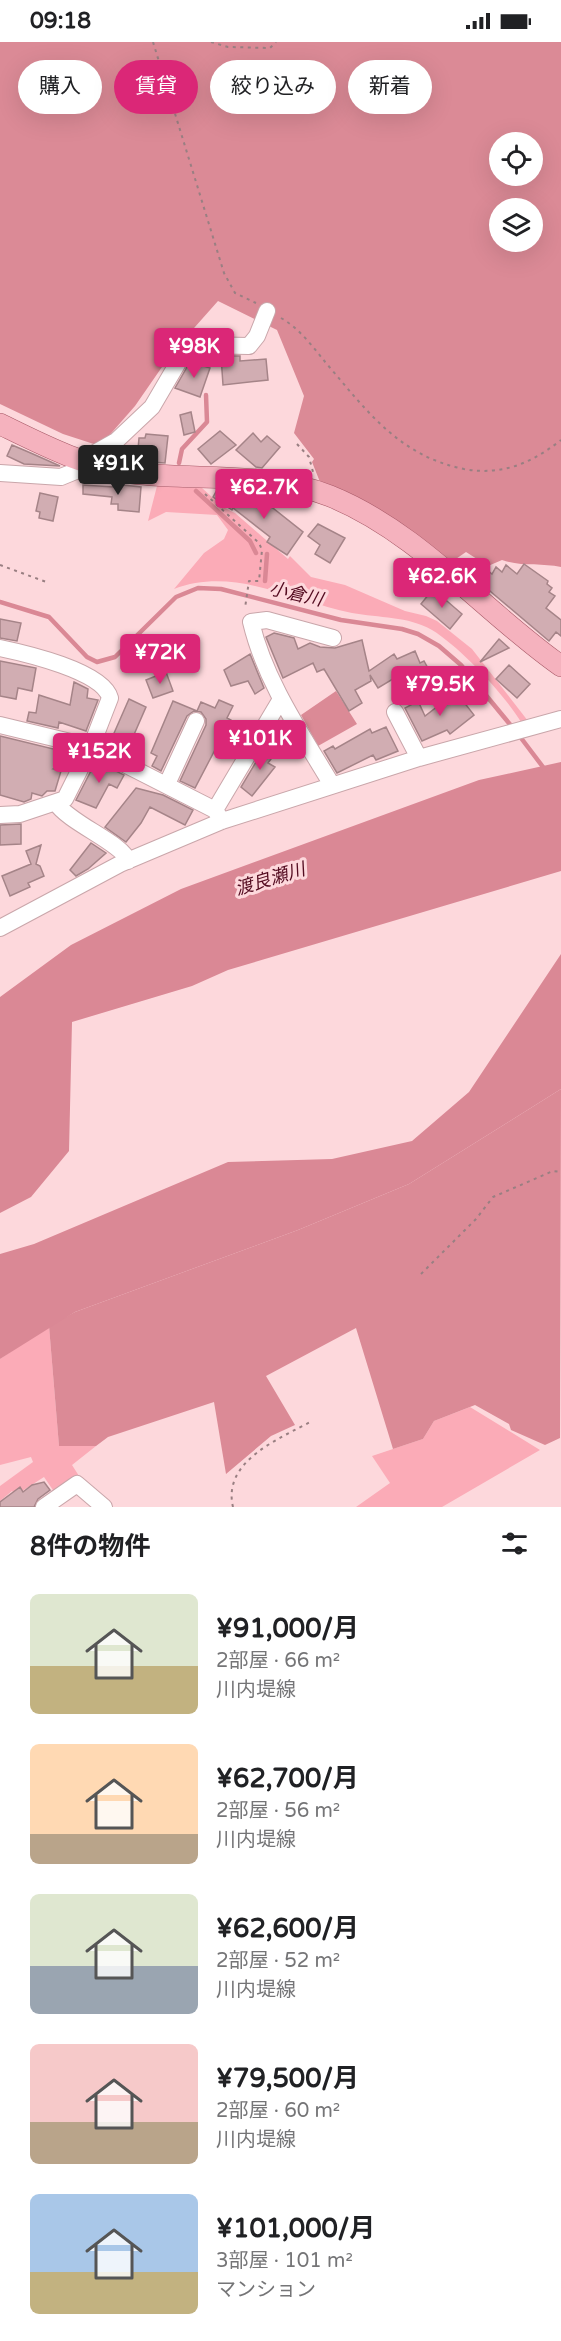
<!DOCTYPE html>
<html lang="ja">
<head>
<meta charset="utf-8">
<style>
	body { margin:0; font-family:"Varela Round","Noto Sans JP",sans-serif; background:#f6f6f6; color:#202124; height:100vh; display:flex; flex-direction:column; font-size:22px; white-space:nowrap }
	* { box-sizing:border-box; margin:0 }
	p { font-size:20px; color:#757577 }
	.icon { flex:none; width:33px; height:33px; fill:none; stroke:currentColor; stroke-width:2; stroke-linecap:round; stroke-linejoin:round }
	.map { position:relative; height:1465px; overflow:hidden }
	.details { display:flex; flex-direction:column; background:#fff; flex:1 }
	.details>* { flex:none }
	.top-card { position:absolute; left:18px; top:18px; width:525px; height:54px; display:flex; gap:12px }
	.fabs { position:absolute; left:489px; top:90px; display:grid; gap:12px }
	.fabs a { display:grid; place-items:center; width:54px; height:54px; border-radius:50%; background:#fff; box-shadow:0 6px 24px #0002; font-size:30px }
	.price { position:absolute; translate:-50% -51px; padding:0 14px; border-radius:6px; background:#db2777; color:#fff; font-size:20px; line-height:39px; filter:drop-shadow(0 2px 3px #0008) }
	.price::after { content:''; position:absolute; left:50%; top:36px; width:18px; height:14px; margin-left:-9px; background:inherit; clip-path:polygon(0 0,100% 0,50% 100%) }
	.price.on { background:#222; color:#fff }
	ul { padding:0; list-style:none }
	li { display:flex; align-items:center; gap:18px; height:150px; padding:0 30px }
	li span { display:grid; place-items:center; flex:none; width:168px; height:120px; border-radius:9px; color:#555 }
	li>.icon { margin-inline-start:auto }
	span .icon { width:72px; height:72px; fill:#fffc; stroke-width:1 }
	li b { font-size:26px }
	h2 { display:flex; justify-content:space-between; align-items:center; height:72px; padding:0 30px; font-size:26px }
	.chip { padding:0 21px; border-radius:27px; background:#fff; box-shadow:0 6px 24px #0002; font-size:21px; line-height:54px }
	.chip.on { background:#db2777; color:#fff }
	.status { display:flex; justify-content:space-between; align-items:center; height:42px; padding:0 30px; background:#fff; direction:ltr }
	.status svg { height:16px; fill:currentColor }
	.map>svg:first-child { display:block }
	.green { fill:#fbabb7 }
	.forest { fill:#db8a96; fill-rule:evenodd }
	.water { fill:#da8895 }
	.lines { fill:none; stroke-linecap:round; stroke-linejoin:round }
	.stream { stroke:#da8895; stroke-width:4.5 }
	.building { fill:#d1adb2; stroke:#a58488; stroke-width:1.5 }
	.minor-casing { stroke:#c9a6aa; stroke-width:18 }
	.major-casing { stroke:#a75967; stroke-width:22 }
	.path { stroke:#997f82; stroke-width:2; stroke-dasharray:3 4.5; stroke-linecap:butt }
	.minor { stroke:#fff; stroke-width:16 }
	.major { stroke:#f5b2be; stroke-width:21 }
	.labels { text-anchor:middle; dominant-baseline:central; stroke-width:6; stroke-linejoin:round; paint-order:stroke }
	.water-label { font-size:18px; font-style:italic; fill:#540b20; stroke:#fdd8dc }
</style>
</head>
<body>
<div class="status"><b>09:18</b><svg viewBox="0 0 49 12"><path d="M0 12V9h3v3zM5 12V6h3v6zM10 12V3h3v9zM15 12V0h3v12zM26 1h20v11H26zM47 4h2v5h-2z"/></svg></div>
<div class="map">
<svg width="561" height="1465" viewBox="0 0 561 1465">
	<rect width="100%" height="100%" fill="#fdd8dc"/>
	<path class="green" d="M157,444L202,446L223,465L235,471L288,517L290,514L311,535L345,543L405,569L426,574L437,579L472,607L528,679L521,680C504,652 460,605 432,588C408,574 379,576 352,571C293,559 234,524 174,547L204,511L224,497L228,488L217,473L166,470L148,479Z
		M49,1284L59,1404H96L72,1423L79,1434L55,1451L44,1435L16,1453L12,1449L0,1459V1444L33,1420L31,1415L0,1423V1317Z
		M470,1365L540,1408L442,1465H356L390,1441L372,1414L423,1397L434,1379Z"/>
	<path class="forest" d="M0,0H561V525C541,521 521,525 502,518L488,524L466,510L450,521L350,453L320,440L312,420L314,417L294,391L304,354L277,288L218,259L171,312L135,364L100,404L63,392L0,362ZM500,100H532V134H500ZM500,166H532V200H500Z
		M336,649L357,682L318,704L301,673Z
		M561,1047L560,1396L545,1403L511,1388L509,1382L475,1363L434,1379L423,1397L393,1407L356,1286L266,1334L295,1383L271,1394L226,1432L214,1360L108,1395L96,1404H59L49,1284L75,1270L298,1188L409,1142Z"/>
	<path class="water" d="M561,720V829L228,928L192,944L72,980L69,1109L31,1155L0,1171V955L71,903L181,847L479,738Z
		M561,912V1047L409,1142L298,1188L75,1270L0,1317V1212L34,1202L228,1120L332,1117L412,1099L469,1050Z"/>
	<g class="lines">
		<path class="stream" d="M179,421L182,407L207,380L206,353
			M196,449L250,499L256,511
			M265,539L267,512
			M0,560L49,575L87,615L97,620L115,615L176,555L198,546L221,547L341,578L402,587L418,592L439,604L461,623L513,686
			M518,692L546,729"/>
	</g>
	<path class="building" d="M221,314H240V319L266,317L268,338L223,343Z
		M190,320L210,326L200,355L175,346Z
		M191,370L195,390L184,393L180,373Z
		M220,389L236,403L211,422L198,407Z
		M253,391L261,400L267,394L280,405L262,426L256,425L236,408Z
		M146,392L168,394L165,421L137,419L139,396H145Z
		M12,403L33,412L60,424L24,422L7,414Z
		M113,442L141,445L139,470L118,468V462H111L112,455L83,452V443L113,445Z
		M217,448L228,449L246,461L254,451L303,490L287,513L267,500L270,495L233,466L232,468L213,455Z
		M40,451L58,455L53,479L39,476L40,470L36,469Z
		M318,482L345,496L330,521L315,512L320,503L308,494Z
		M474,517L492,532L496,525L502,530L506,523L517,532L524,522L548,539L547,542L552,546L549,550L555,554L546,566L561,578V594L556,590L549,599L465,528Z
		M433,547L462,572L450,587L421,562Z
		M0,577L21,581L17,599L0,596Z
		M274,591L294,596L298,607L310,601L320,605L335,606L362,598L369,629L394,612L397,617L415,609L420,621L424,619L429,628L434,626L440,638L421,647L411,626L378,646L370,633L371,639L355,648L362,661L349,669L324,627L317,630L313,621L283,636L266,595Z
		M499,597L509,606L480,620Z
		M250,612L264,646L255,652L248,639L231,644L224,628Z
		M0,619L36,626L32,649L18,646L16,657L0,654Z
		M509,623L530,642L517,656L496,637Z
		M166,630L173,649L153,656L146,638Z
		M74,640L88,647L87,656L98,658L86,689L59,680L58,686L27,679L29,670L36,671L39,653L70,663Z
		M456,650L474,673L450,692L447,688L422,699L405,666L418,659L425,674Z
		M129,657L146,665L129,704L111,698Z
		M219,658L233,664L227,676L231,678L220,706L217,704L195,746L180,739L206,683V677L201,670L194,669L187,674L161,729L152,724L157,714L151,711L173,659L197,669L201,660L215,666Z
		M386,685L398,709L376,718L373,713L337,731L324,709L333,704L335,707L370,687L372,691Z
		M0,694L74,712L53,727L61,729L55,749H47L42,754L32,751L31,757L24,760L0,753Z
		M268,700L277,709L268,721L275,725L252,754L241,745Z
		M96,719L124,733L117,746L109,742L96,766L76,758Z
		M136,746L163,753L193,768L185,783L150,765L141,781L126,800L105,785Z
		M21,782V802L0,803V783Z
		M91,801L106,811L88,827L76,834L70,828Z
		M41,803L36,822L40,824L44,834L28,841L30,845L10,854L2,834L31,822L26,809Z
		M44,1440L50,1448L38,1457L34,1465H0V1460L20,1445L23,1450L32,1443Z"/>
	<g class="lines">
		<defs>
			<path id="minor" d="M0,431L61,435L78,428L93,412L116,399L152,365L186,307L197,303L249,304L257,294L267,269
				M0,606C24,611 103,629 110,656L91,705L65,757L20,772L0,773
				M395,670L419,716
				M0,683L91,705L215,768L222,779
				M167,742L196,679
				M332,743C301,691 265,639 251,580L267,578L333,596
				M56,761C69,781 124,802 128,819
				M215,768L281,657
				M0,886L120,822L222,779L419,716L561,677
				M44,1465L77,1442L104,1465"/>
			<path id="major" d="M0,382C43,403 83,424 132,431C197,439 267,429 330,454C419,490 484,570 561,624"/>
		</defs>
		<use href="#minor" class="minor-casing"/>
		<use href="#major" class="major-casing"/>
		<path class="path" d="M153,0L224,231L235,251L256,261
			M211,0L228,5L270,6L276,0
			M281,276C299,286 313,305 326,321C367,369 399,414 464,427C502,434 532,421 561,398
			M297,402L309,415L313,430
			M205,452L259,501L262,508L259,539H249L245,566
			M0,523L49,541
			M421,1232L476,1177L493,1155L553,1129L561,1130
			M233,1465C222,1419 279,1397 312,1379"/>
		<use href="#minor" class="minor"/>
		<use href="#major" class="major"/>
	</g>
	<g class="labels">
		<g class="water-label">
			<text transform="translate(296 552) rotate(13)">小倉川</text>
			<text transform="translate(270 837) rotate(-17)">渡良瀬川</text>
		</g>
	</g>
</svg>
<div class="fabs">
<a><svg class="icon" aria-label="locate" viewBox="0 0 24 24"><circle cx="12" cy="12" r="6"/><path d="M12 2v4M12 18v4M2 12h4M18 12h4"/></svg></a>
<a><svg class="icon" aria-label="layers" viewBox="0 0 24 24"><path d="M12 4l9 5-9 5-9-5zM3 14l9 5 9-5"/></svg></a>
</div>
<b class="price" style="left:194px;top:337px">¥98K</b>
<b class="price on" style="left:118px;top:454px">¥91K</b>
<b class="price" style="left:264px;top:478px">¥62.7K</b>
<b class="price" style="left:442px;top:567px">¥62.6K</b>
<b class="price" style="left:160px;top:643px">¥72K</b>
<b class="price" style="left:440px;top:675px">¥79.5K</b>
<b class="price" style="left:260px;top:729px">¥101K</b>
<b class="price" style="left:99px;top:742px">¥152K</b>
<div class="top-card">
<a class="chip">購入</a>
<a class="chip on">賃貸</a>
<a class="chip">絞り込み</a>
<a class="chip">新着</a>
</div>
</div>
<section class="details">
<h2>8件の物件<svg class="icon" aria-label="filters" viewBox="0 0 24 24"><path d="M4 7h16M4 17h16"/><circle cx="9" cy="7" r="2"/><circle cx="15" cy="17" r="2"/></svg></h2>
<ul>
<li><span style="background:linear-gradient(#dfe7d0 60%,#c2b280 0)"><svg class="icon" aria-label="home" viewBox="0 0 24 24"><path d="M3 11l9-7 9 7M6 9v11h12V9"/></svg></span><div><b>¥91,000/月</b><p>2部屋 · 66 m²</p><p>川内堤線</p></div></li>
<li><span style="background:linear-gradient(#ffd9b3 75%,#b9a48a 0)"><svg class="icon" aria-label="home" viewBox="0 0 24 24"><path d="M3 11l9-7 9 7M6 9v11h12V9"/></svg></span><div><b>¥62,700/月</b><p>2部屋 · 56 m²</p><p>川内堤線</p></div></li>
<li><span style="background:linear-gradient(#dfe7d0 60%,#9aa5b1 0)"><svg class="icon" aria-label="home" viewBox="0 0 24 24"><path d="M3 11l9-7 9 7M6 9v11h12V9"/></svg></span><div><b>¥62,600/月</b><p>2部屋 · 52 m²</p><p>川内堤線</p></div></li>
<li><span style="background:linear-gradient(#f6c9c9 65%,#b9a48a 0)"><svg class="icon" aria-label="home" viewBox="0 0 24 24"><path d="M3 11l9-7 9 7M6 9v11h12V9"/></svg></span><div><b>¥79,500/月</b><p>2部屋 · 60 m²</p><p>川内堤線</p></div></li>
<li><span style="background:linear-gradient(#a9c7e8 65%,#c2b280 0)"><svg class="icon" aria-label="home" viewBox="0 0 24 24"><path d="M3 11l9-7 9 7M6 9v11h12V9"/></svg></span><div><b>¥101,000/月</b><p>3部屋 · 101 m²</p><p>マンション</p></div></li>
</ul>
</section>
</body>
</html>
